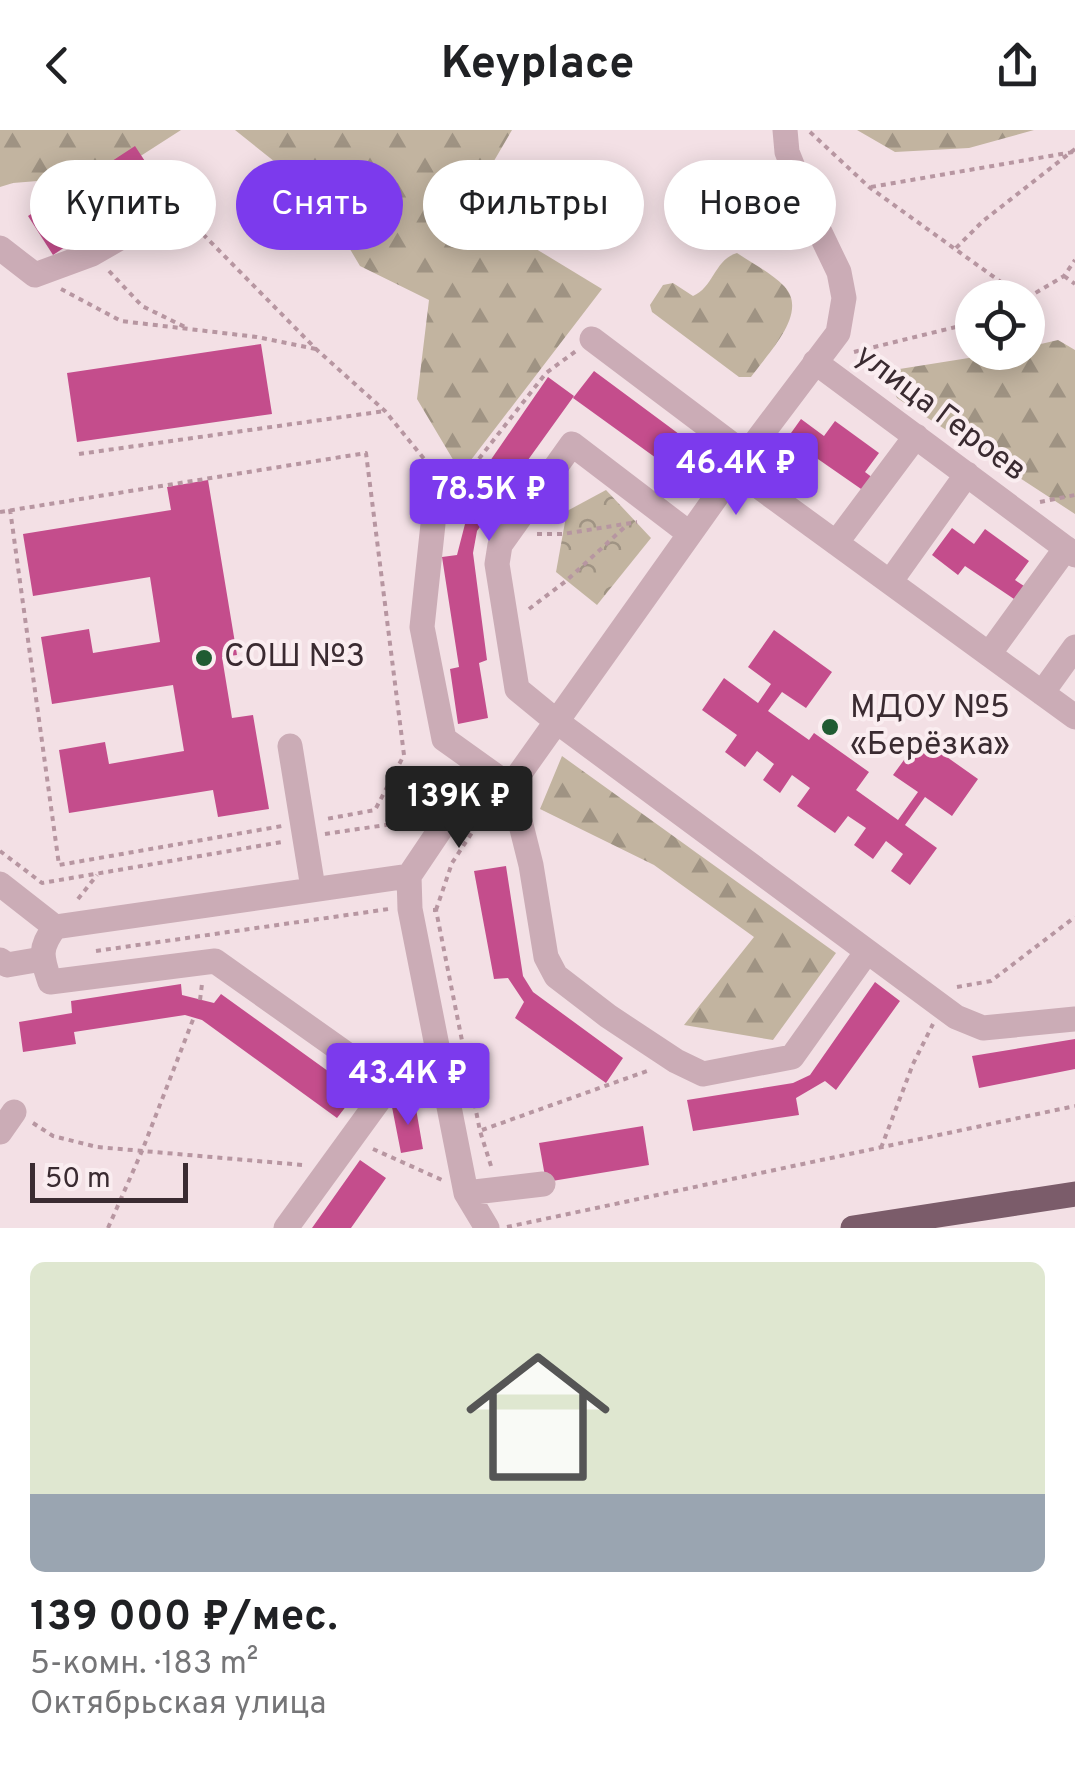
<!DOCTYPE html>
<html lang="ru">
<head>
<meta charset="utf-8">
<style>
	body { margin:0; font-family:Overpass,sans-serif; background:#f2f2f2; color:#202124; height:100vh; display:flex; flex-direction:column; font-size:38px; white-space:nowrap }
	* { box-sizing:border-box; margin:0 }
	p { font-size:32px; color:#757577 }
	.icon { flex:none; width:55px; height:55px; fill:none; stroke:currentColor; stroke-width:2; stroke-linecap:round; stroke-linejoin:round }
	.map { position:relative; height:1098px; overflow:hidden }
	.details { display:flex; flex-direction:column; background:#fff; flex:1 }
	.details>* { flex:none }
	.banner { position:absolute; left:30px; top:30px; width:1015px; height:90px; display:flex; gap:20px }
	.controls { position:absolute; left:955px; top:150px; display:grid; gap:20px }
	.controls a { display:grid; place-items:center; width:90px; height:90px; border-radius:50%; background:#fff; box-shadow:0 5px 25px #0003; font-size:50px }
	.scale { position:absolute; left:30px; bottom:25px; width:158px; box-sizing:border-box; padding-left:10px; border:5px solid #3a2b31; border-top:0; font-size:28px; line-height:35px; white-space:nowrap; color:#3a2b31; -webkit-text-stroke:8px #faedf0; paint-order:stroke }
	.price { position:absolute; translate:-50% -85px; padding:0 22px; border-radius:10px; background:#7c3aed; color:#fff; font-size:32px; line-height:65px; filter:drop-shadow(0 2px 5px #0008) }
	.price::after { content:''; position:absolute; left:50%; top:60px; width:30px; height:22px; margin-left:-15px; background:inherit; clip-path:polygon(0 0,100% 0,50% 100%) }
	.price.active { background:#222; color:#fff }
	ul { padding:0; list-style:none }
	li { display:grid; align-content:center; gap:20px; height:530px; padding:0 30px }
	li+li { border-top:2px solid #e0e0e0 }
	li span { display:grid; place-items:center; height:310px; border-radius:15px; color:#555 }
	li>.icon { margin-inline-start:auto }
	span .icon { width:180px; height:180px; fill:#fffc; stroke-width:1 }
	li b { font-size:42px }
	.tag { padding:0 35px; border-radius:45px; background:#fff; box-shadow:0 5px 25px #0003; font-size:35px; line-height:90px }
	.tag.active { background:#7c3aed; color:#fff }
	header { display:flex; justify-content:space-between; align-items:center; height:130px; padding:0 30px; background:#fff; font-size:45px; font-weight:700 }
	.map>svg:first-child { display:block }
	.forest { fill:url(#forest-firs) }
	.park { fill:url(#park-crowns) }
	.building { fill:#c44d8c }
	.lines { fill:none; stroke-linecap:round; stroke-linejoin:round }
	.path { stroke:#b796a1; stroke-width:4; stroke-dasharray:5 5; stroke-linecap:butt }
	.minor { stroke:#cbacb6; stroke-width:25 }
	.major { stroke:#7b5c6a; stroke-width:25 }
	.poi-dot { fill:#205b32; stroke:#faedf0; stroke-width:4 }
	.labels { text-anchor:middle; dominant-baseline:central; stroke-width:8; stroke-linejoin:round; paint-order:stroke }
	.street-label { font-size:32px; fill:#3a2b31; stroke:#faedf0 }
	.poi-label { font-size:32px; fill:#3a2b31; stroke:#faedf0; text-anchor:start }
</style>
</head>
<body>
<header><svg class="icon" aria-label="back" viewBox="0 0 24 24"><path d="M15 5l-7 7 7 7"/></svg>Keyplace<svg class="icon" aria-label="share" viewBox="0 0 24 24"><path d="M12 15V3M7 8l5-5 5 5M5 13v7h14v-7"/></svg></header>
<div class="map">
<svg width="1075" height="1098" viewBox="0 0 1075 1098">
	<defs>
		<pattern id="forest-firs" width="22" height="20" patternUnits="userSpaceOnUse" patternTransform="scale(2.5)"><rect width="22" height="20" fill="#c2b4a0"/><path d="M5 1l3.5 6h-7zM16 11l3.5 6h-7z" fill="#9f9383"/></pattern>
		<pattern id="park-crowns" width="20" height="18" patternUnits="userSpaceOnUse" patternTransform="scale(2.5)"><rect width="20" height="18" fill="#c2b4a0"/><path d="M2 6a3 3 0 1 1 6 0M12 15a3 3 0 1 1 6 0" fill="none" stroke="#9f9383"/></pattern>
	</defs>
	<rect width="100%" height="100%" fill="#f3e0e5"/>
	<path class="forest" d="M0,0H181L111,45L13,53L0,57Z
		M235,0H512L467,77L602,159L461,343L417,269L429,170L360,136L319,67Z
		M857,0H1034L969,18L895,22Z
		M737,123C752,133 771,143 784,156C810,183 767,224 751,247H739L652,182L650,175L663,155L673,153L693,166C713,158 715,129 737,123Z
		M1058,210L1075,220V384L897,268L887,241L1000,223L1028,222V217Z
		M562,626L836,823L773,910L684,895L754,807L654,735L540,679Z"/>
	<path class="park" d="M606,360L651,408L597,475L556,442L567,381Z"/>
	<path class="building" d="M135,16L160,54L53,125L28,86Z
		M261,214L272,284L77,312L67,243Z
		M594,241L683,307L663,333L573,268Z
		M548,247L574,266L477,401L473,423L487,530L479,533L488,588L458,594L450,539L459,537L442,427L457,425L465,394L452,386Z
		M801,289L824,306L835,291L879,323L865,342L873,348L864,361L815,327L808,337L781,317Z
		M208,350L237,525L222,527L232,588L253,585L269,679L218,687L213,660L69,683L59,620L105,612L109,634L184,621L173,555L52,574L41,507L89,499L93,523L160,512L150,447L33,466L23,404L171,380L167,357Z
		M952,398L974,414L985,399L1029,431L1015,450L1024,456L1014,469L965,436L958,445L932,425Z
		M774,500L832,542L806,578L782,562L768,581L809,610L814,603L869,642L856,660L898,690L918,662L893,645L920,608L978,649L952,686L925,667L905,695L937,718L910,755L891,741L903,724L886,711L873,729L854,715L866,698L848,686L835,703L797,676L810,658L792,645L780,663L763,650L774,634L757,621L745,637L725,622L737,605L702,580L724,548L758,573L771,554L748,537Z
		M506,736L523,846L533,862L623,928L606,953L515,888L524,872L508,848L494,849L474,741Z
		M875,852L900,871L836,960L825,951L796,968L799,985L693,1001L687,970L793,953L810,945Z
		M181,854L182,865L214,873L221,864L357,962L337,988L202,890L185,885L74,902L76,914L23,922L19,892L72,883L71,871Z
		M1075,909V939L979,958L972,926Z
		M415,973L423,1019L401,1023L392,977Z
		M643,996L649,1035L546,1052L539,1013Z
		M360,1030L386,1048L351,1098H312Z"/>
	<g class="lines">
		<path class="path" d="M810,2L869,57L1023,168
			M871,57L1073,22
			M189,90L316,219L385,281L452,363
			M956,118L983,91L1075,19
			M109,141L142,176L185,197
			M1064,146L1075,154
			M61,159L121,191L257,207L316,219
			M1027,168L1064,146L1075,130
			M854,222L972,193
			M79,324L385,281
			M1040,372L1075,365
			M442,376L546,243L576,221
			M10,379L59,735L282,696
			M0,382L366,323L404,625L375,680L326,689
			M537,404H563L637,392
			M529,479L566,451L628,394
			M435,665L452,639
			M325,704L419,690
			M0,721L42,753L282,712
			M78,769L97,745
			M433,780H436L480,1001L491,1036
			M436,780L452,733L477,695
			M96,821L389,779
			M957,857L991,851L1075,787
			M200,870L202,854
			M33,993L53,1006L97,1017L303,1035
			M482,1000L647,941
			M881,1018L913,934L933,894
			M373,1019L442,1050
			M507,1097L1075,976
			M108,1098L142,1021L194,887"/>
		<path class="minor" d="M0,118L35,145L92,124L175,76
			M592,209L746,325
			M815,232L1075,425
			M736,340L1075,587
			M433,394L422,497L444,609L507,654
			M690,404L572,314L500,415L497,434L517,559L556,591L956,887L983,898L1075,889
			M836,413L916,306
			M890,452L967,344
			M989,524L1066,418
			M1042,563L1075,517
			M290,616L313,758
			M499,659L519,687L531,735L546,827L556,846L608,886L676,931L703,944L792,927L866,823
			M409,746L410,779L466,1063L487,1098
			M0,754L55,797
			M0,830L7,835L42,829
			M443,949L390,955L215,831L50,852C42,828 38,819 55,797L409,746L452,682L515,650L746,325L838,203L844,168L839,142L814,90L787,22L785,0
			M0,1002L14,982
			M466,1063L543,1054
			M286,1098L390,955"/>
		<path class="major" d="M853,1098L1075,1064"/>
	</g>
	<g class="poi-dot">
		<circle cx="204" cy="528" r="10"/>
		<circle cx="830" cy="597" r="10"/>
	</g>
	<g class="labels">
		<g class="street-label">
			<text transform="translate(940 284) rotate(37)">улица Героев</text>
		</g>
		<g class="poi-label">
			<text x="224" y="528">СОШ №3</text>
			<text x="850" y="579">МДОУ №5<tspan x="850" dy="37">«Берёзка»</tspan></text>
		</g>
	</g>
</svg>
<div class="controls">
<a><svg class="icon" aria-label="locate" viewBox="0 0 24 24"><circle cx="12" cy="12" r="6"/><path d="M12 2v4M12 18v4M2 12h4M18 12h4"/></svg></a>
</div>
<div class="scale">50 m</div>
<b class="price" style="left:736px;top:388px">46.4K ₽</b>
<b class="price" style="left:489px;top:414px">78.5K ₽</b>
<b class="price active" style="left:459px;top:721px">139K ₽</b>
<b class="price" style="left:408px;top:998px">43.4K ₽</b>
<div class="banner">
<a class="tag">Купить</a>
<a class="tag active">Снять</a>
<a class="tag">Фильтры</a>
<a class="tag">Новое</a>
</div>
</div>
<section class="details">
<ul>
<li><span style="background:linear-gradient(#dfe7d0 75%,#9aa5b1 0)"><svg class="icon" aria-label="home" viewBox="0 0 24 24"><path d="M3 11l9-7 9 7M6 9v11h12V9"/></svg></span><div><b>139 000 ₽/мес.</b><p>5-комн. · 183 m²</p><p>Октябрьская улица</p></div></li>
</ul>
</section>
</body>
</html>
